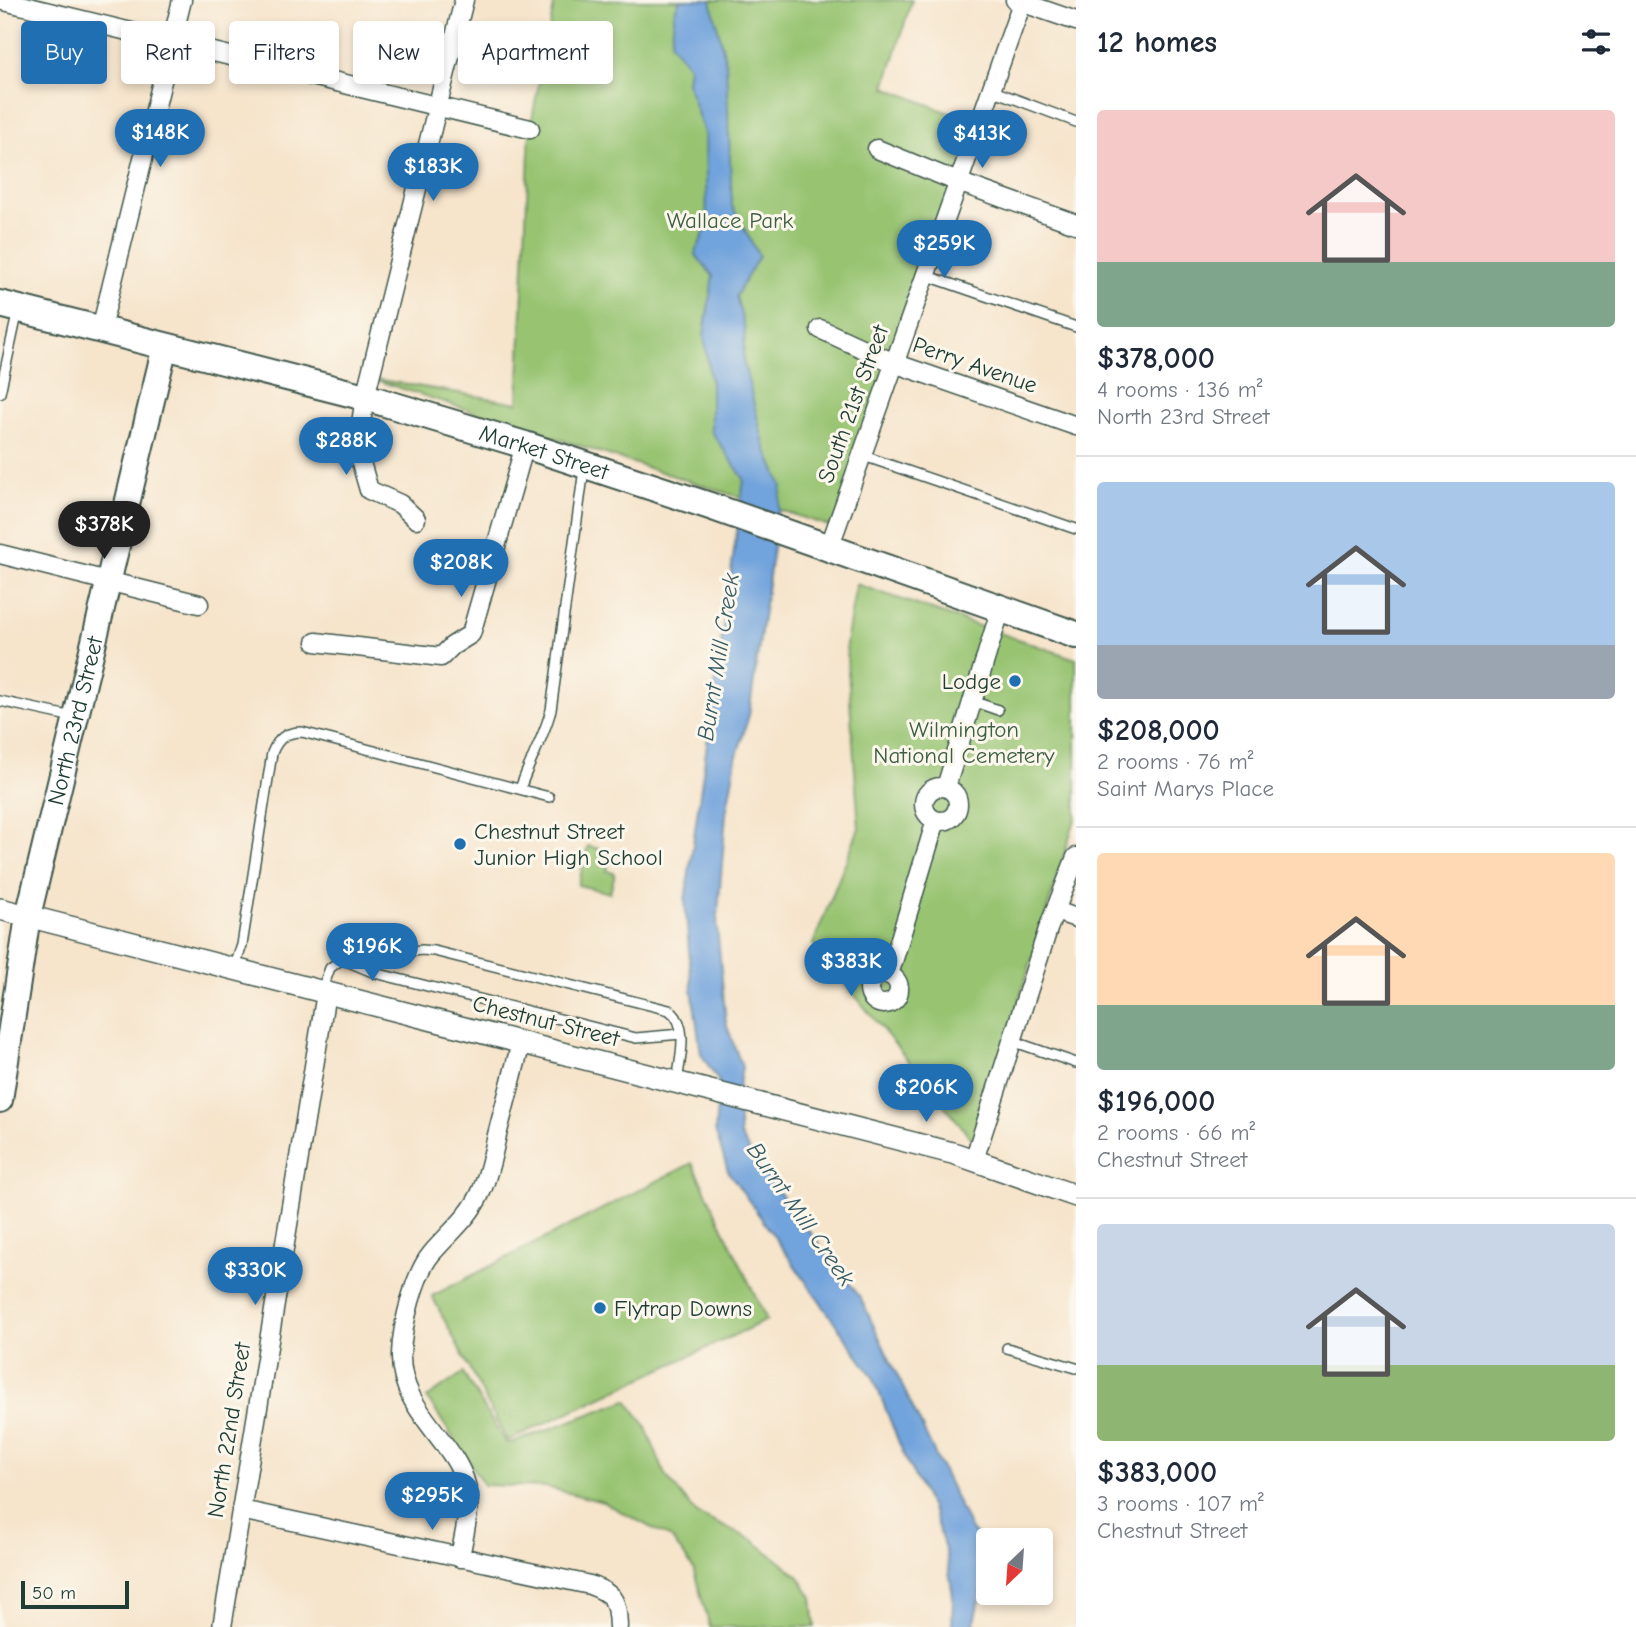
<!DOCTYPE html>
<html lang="en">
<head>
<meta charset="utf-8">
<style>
	body { margin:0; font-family:"Comic Neue",sans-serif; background:#f6f6f7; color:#1f2937; height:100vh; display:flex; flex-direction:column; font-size:26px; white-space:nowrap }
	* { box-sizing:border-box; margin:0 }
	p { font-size:23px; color:#747a83 }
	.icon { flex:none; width:38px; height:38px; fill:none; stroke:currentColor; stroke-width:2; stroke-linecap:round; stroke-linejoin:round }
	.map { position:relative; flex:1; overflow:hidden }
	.drawer { display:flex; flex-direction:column; background:#fff; width:560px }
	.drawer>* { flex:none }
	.banner { position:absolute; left:21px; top:21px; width:665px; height:63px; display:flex; gap:14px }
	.needle { width:46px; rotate:205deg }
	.fabs { position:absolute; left:976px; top:1528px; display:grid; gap:14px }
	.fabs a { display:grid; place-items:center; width:77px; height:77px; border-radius:7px; background:#fff; box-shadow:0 4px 10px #0003; font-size:35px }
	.scale { position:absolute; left:21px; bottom:18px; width:108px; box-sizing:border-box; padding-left:7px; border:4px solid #1f3d34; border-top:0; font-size:19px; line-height:24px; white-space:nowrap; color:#1f3d34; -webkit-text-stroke:5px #fbf7ec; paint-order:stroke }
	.price { position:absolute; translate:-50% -60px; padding:0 16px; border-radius:24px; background:#1f6fb2; color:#fff; font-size:23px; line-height:46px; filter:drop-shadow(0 2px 4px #0008) }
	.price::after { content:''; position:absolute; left:50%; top:42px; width:21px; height:16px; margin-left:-10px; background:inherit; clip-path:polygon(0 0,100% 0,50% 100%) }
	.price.current { background:#222; color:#fff }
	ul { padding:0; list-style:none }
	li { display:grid; align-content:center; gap:14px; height:371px; padding:0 21px }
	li+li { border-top:2px solid #e0e1e3 }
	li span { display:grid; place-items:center; height:217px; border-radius:7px; color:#555 }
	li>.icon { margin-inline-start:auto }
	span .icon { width:126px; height:126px; fill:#fffc; stroke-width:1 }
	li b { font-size:30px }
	h2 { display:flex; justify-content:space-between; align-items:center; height:84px; padding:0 21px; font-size:30px }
	.pill { padding:0 24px; border-radius:7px; background:#fff; box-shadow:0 4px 10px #0003; font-size:24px; line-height:63px }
	.pill.current { background:#1f6fb2; color:#fff }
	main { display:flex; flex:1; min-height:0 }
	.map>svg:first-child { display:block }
	.green { fill:#98c472; stroke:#5c8053; stroke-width:2 }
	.water { fill:#71a3dc; stroke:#487088; stroke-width:2 }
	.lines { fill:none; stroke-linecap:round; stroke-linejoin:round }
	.service-casing { stroke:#3f564b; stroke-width:12 }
	.minor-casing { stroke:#3f564b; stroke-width:21 }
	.tertiary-casing { stroke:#3f564b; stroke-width:24 }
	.secondary-casing { stroke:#3f564b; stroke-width:28 }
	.primary-casing { stroke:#3f564b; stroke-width:30 }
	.service { stroke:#fff; stroke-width:9 }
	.minor { stroke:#fff; stroke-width:18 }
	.tertiary { stroke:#fff; stroke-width:21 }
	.secondary { stroke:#fff; stroke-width:24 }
	.primary { stroke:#fff; stroke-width:26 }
	.poi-dot { fill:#1f6fb2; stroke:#fbf7ec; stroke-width:2.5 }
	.labels { text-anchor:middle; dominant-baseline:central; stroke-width:6; stroke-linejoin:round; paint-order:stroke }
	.park-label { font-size:23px; fill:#3d5f44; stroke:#fbf7ec }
	.street-label { font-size:23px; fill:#1f3d34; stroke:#fbf7ec }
	.poi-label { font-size:23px; fill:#1f3d34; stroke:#fbf7ec; text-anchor:start }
	.water-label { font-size:24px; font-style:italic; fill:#385c66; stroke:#fbf7ec }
</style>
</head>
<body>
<main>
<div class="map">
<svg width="1076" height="1627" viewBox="0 0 1076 1627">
	<rect width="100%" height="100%" fill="#fbf7ec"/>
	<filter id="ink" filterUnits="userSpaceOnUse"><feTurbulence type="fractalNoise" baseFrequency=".0143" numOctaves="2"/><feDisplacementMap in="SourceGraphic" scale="14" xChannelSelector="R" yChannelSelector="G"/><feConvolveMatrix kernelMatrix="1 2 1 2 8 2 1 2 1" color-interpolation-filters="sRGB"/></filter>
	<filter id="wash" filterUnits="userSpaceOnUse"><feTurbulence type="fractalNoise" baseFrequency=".00686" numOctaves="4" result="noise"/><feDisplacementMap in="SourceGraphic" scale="28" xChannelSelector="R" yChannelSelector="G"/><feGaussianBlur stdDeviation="1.57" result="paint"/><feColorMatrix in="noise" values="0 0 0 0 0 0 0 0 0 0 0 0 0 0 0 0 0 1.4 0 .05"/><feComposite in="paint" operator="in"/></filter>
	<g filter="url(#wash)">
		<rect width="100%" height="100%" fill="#f6e4cb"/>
		<path class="green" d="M555,0H912L885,87L979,125L835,528L369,378L518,403L530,129Z
			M856,584L1076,659V816L976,1139L971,1138L813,944L859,828L846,644Z
			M588,846L611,852L607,871L615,873L610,893L578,885Z
			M692,1163L767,1320L507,1441L432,1296Z
			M463,1373L505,1442L512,1443L627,1400L645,1425L665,1475L697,1514L753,1540L798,1576L812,1597L815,1627H710L693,1568L671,1538L603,1502L546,1487L484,1485L427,1398Z"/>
		<path class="water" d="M680,0H711L726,63L732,206L759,256L736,296L745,329L743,360L764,444L782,486L749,715L736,759L726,814L717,925L726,1023L742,1067L737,1097L740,1135L753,1158L860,1297L971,1530L989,1546C989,1573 979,1596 974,1622L976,1627H952L953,1596L946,1552L933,1512L905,1458L873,1377L728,1171L715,1131L719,1082L701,1054L692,989L685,901L744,479L711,431V384L704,335L713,276L695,254L707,226L705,136L687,82L689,66L671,43L675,10Z"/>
	</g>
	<g filter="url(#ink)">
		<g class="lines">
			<defs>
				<path id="service" d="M991,90L1076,122
					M925,275L1076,327
					M0,393L18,310
					M861,455L1076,529
					M0,701L73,717
					M972,701L998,710
					M520,789C529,762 544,737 551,710L584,469
					M344,960L375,973L636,1038L681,1034
					M234,969L242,945L272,753C278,738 286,732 302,732L549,797
					M322,990L330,968L342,959L422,950L434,951L669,1010C690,1024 680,1060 677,1081
					M1012,1041L1076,1063
					M1007,1348L1076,1368"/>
				<path id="minor" d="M0,0L530,129
					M1015,0L1076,21
					M877,149L958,182L1076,224
					M101,329L182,0
					M820,329L894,363L1076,426
					M416,519L400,504L369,490L357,449L365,397L464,0
					M829,548L1023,0
					M0,554L199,604
					M316,642L441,657L452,646L471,634L525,445
					M946,787L1001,608
					M924 804a17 17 0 1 1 34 0a17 17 0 1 1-34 0Z
					M1056,911L1076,918
					M869 989a15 15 0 1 1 30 0a15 15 0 1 1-30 0Z
					M889,975L936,820
					M974,1160L1048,929L1076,857
					M241,1510L590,1585C615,1594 617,1601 618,1627
					M460,1558C463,1538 470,1515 468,1495C463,1444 399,1414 401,1354C402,1326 414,1274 432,1253C449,1233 470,1217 481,1192C489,1174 493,1154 497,1135C505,1104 513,1074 521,1043
					M222,1627L326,993"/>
				<path id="tertiary" d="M0,909L956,1154L1076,1196"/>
				<g id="secondary">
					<path id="s1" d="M0,1100L28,916L165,346"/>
				</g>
				<g id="primary">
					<path id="s2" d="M0,304L365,397L525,445L710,506L1076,635"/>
				</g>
			</defs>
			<use href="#service" class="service-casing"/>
			<use href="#minor" class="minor-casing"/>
			<use href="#tertiary" class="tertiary-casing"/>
			<use href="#secondary" class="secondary-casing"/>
			<use href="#primary" class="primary-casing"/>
			<use href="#service" class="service"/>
			<use href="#minor" class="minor"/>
			<use href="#tertiary" class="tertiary"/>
			<use href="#secondary" class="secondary"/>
			<use href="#primary" class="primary"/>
		</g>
	</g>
	<g class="poi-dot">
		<circle cx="1015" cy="681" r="7"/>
		<circle cx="460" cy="844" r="7"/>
		<circle cx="600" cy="1308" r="7"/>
	</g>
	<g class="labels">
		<g class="park-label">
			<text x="730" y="220">Wallace Park</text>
			<text x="964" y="729">Wilmington<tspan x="964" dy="26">National Cemetery</tspan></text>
		</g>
		<g class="street-label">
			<text transform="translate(975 365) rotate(19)">Perry Avenue</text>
			<text transform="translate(853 404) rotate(-70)">South 21st Street</text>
			<text stroke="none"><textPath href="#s2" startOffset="564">Market Street</textPath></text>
			<text stroke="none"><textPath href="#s1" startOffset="387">North 23rd Street</textPath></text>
			<text transform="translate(546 1021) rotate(14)">Chestnut Street</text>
			<text transform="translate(229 1430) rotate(-81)">North 22nd Street</text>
		</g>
		<g class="poi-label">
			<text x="1001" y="681" text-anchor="end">Lodge</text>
			<text x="474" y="831">Chestnut Street<tspan x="474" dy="26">Junior High School</tspan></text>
			<text x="614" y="1308">Flytrap Downs</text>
		</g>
		<g class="water-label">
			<text transform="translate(718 657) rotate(-81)">Burnt Mill Creek</text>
			<text transform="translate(801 1214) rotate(55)">Burnt Mill Creek</text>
		</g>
	</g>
</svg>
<div class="fabs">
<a><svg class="needle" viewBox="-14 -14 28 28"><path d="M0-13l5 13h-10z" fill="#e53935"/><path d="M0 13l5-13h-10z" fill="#747a83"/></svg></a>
</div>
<div class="scale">50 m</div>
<b class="price" style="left:160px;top:169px">$148K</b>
<b class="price" style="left:982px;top:170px">$413K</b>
<b class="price" style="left:433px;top:203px">$183K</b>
<b class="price" style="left:944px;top:280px">$259K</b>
<b class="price" style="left:346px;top:477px">$288K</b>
<b class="price current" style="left:104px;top:561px">$378K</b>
<b class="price" style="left:461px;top:599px">$208K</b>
<b class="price" style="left:372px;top:983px">$196K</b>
<b class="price" style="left:851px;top:998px">$383K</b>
<b class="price" style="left:926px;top:1124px">$206K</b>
<b class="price" style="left:255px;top:1307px">$330K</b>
<b class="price" style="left:432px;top:1532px">$295K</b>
<div class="banner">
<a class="pill current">Buy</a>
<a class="pill">Rent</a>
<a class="pill">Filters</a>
<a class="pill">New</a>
<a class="pill">Apartment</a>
</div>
</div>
<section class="drawer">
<h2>12 homes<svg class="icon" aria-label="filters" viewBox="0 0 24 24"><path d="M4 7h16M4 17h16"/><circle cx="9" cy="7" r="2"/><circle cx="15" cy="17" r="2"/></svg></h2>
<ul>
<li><span style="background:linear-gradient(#f6c9c9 70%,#7fa58c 0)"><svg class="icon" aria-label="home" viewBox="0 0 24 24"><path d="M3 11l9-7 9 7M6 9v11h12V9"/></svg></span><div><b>$378,000</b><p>4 rooms · 136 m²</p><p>North 23rd Street</p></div></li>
<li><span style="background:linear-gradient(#a9c7e8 75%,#9aa5b1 0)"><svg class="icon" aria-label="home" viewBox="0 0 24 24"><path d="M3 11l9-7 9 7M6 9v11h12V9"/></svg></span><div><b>$208,000</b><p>2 rooms · 76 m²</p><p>Saint Marys Place</p></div></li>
<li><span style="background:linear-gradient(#ffd9b3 70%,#7fa58c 0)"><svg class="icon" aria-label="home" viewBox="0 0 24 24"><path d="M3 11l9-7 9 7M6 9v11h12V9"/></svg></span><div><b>$196,000</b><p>2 rooms · 66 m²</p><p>Chestnut Street</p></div></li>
<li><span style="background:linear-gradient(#c9d6e8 65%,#8fb573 0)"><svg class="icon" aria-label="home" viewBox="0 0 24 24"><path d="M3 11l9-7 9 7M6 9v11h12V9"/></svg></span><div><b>$383,000</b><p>3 rooms · 107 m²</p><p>Chestnut Street</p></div></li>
</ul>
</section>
</main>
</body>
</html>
